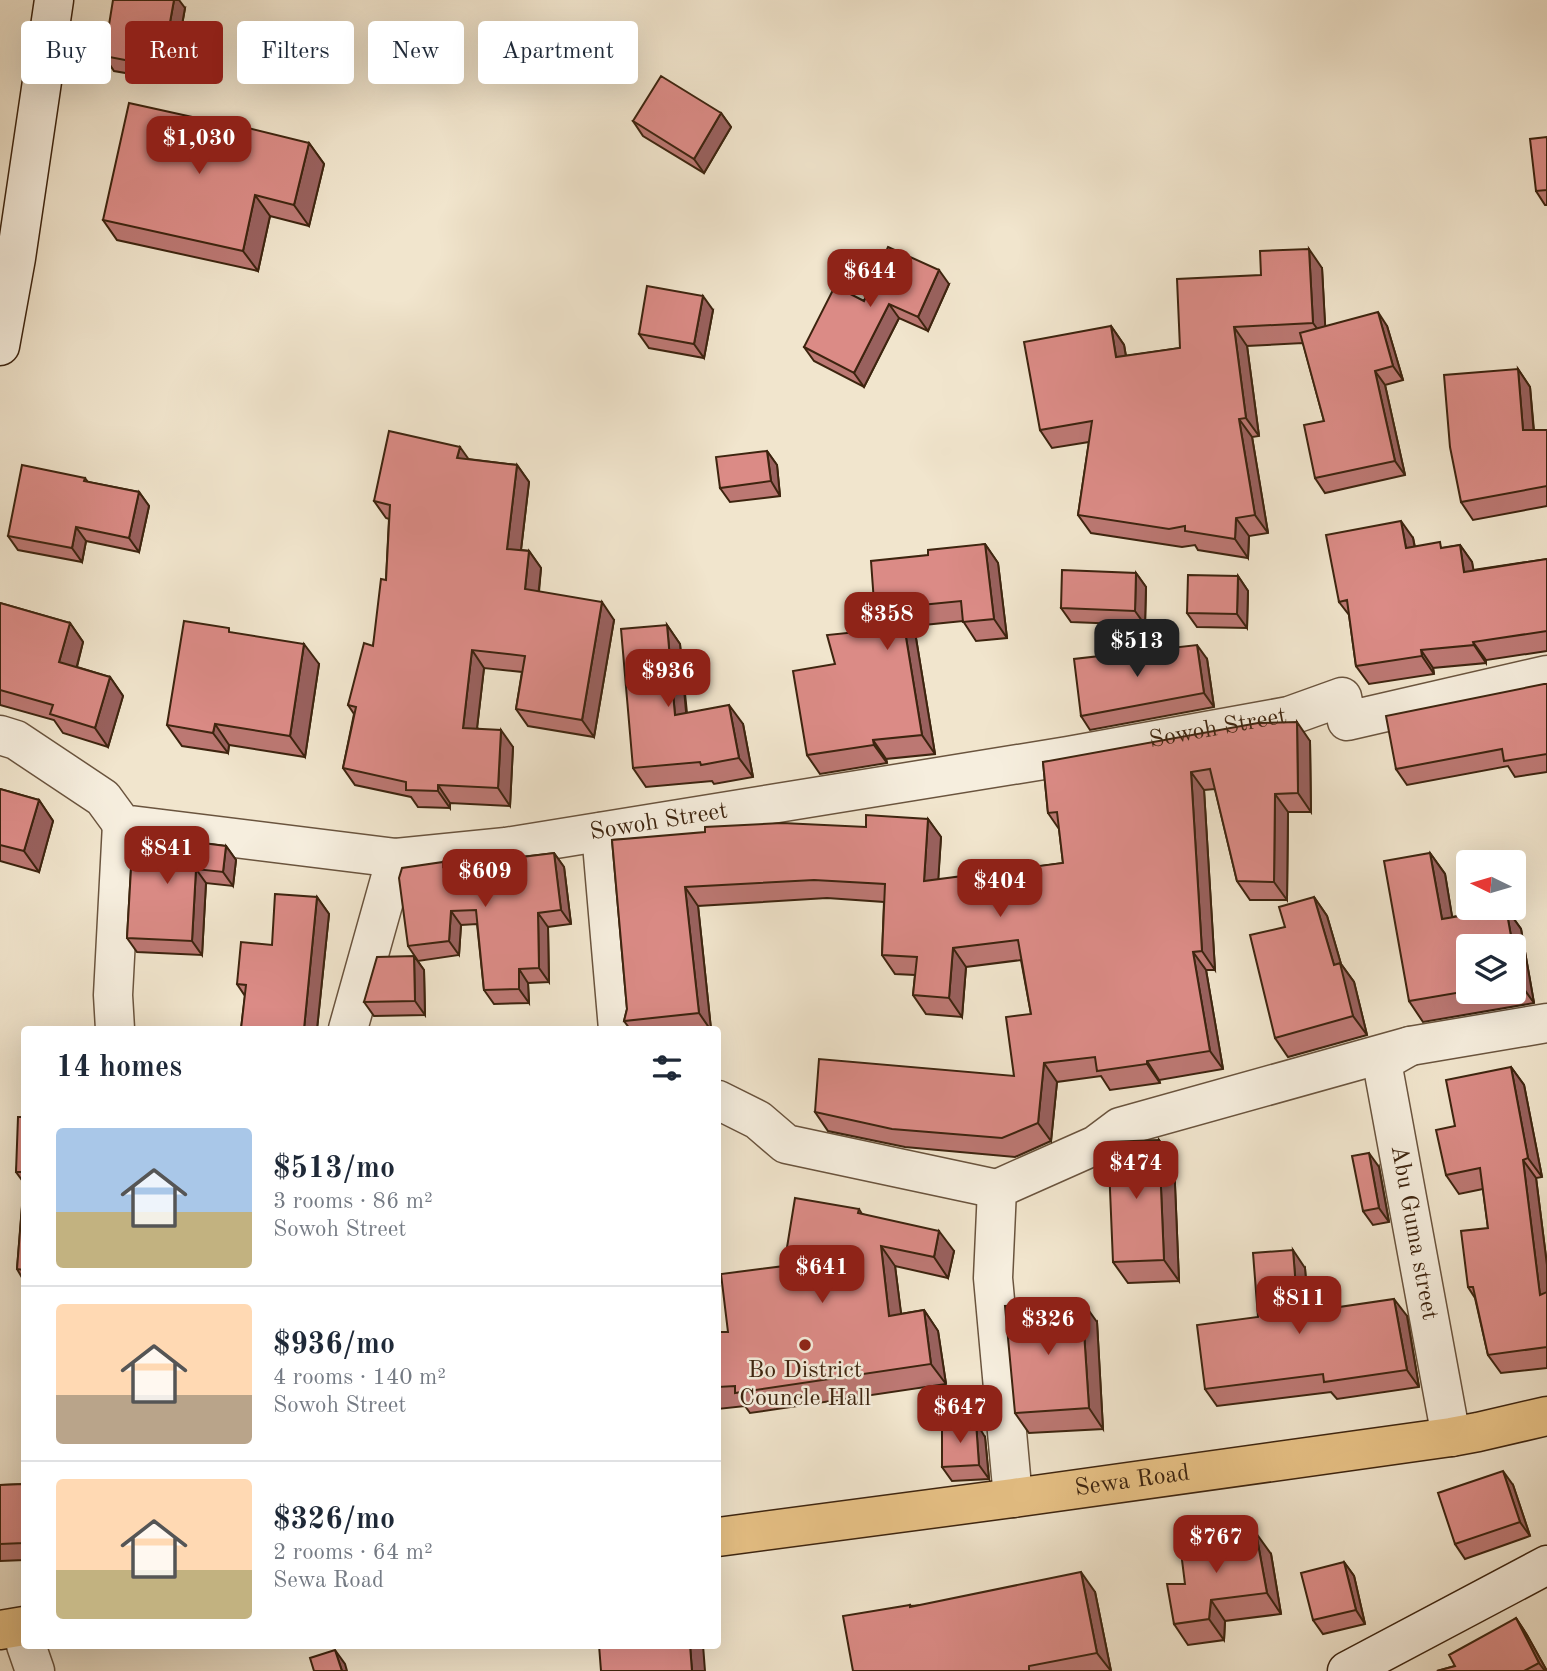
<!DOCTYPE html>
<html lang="en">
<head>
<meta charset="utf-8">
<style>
	body { margin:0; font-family:"Old Standard TT",serif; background:#f6f6f7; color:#1f2937; height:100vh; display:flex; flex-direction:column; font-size:26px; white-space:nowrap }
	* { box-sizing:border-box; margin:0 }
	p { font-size:23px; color:#747a83 }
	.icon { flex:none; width:38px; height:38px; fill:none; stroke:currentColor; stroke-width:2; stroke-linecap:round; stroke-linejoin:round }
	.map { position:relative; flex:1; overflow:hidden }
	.drawer { position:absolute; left:21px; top:1026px; width:700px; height:623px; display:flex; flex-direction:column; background:#fff; border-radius:7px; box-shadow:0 7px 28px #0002 }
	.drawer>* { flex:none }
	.guide { position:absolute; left:21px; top:21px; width:700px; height:63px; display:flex; gap:14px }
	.needle { width:46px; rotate:275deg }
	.buttons { position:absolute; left:1456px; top:850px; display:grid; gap:14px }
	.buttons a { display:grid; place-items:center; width:70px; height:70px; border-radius:7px; background:#fff; box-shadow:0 7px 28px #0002; font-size:35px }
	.price { position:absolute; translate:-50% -60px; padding:0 16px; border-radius:14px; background:#8f2418; color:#fff; font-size:23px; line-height:46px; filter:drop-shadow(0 2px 4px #0008) }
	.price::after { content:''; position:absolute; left:50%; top:42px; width:21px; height:16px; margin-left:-10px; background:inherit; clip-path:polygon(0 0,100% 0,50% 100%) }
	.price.on { background:#222; color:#fff }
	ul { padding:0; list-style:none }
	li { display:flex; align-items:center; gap:21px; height:175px; padding:0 35px }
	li+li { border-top:2px solid #e0e1e3 }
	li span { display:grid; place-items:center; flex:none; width:196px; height:140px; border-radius:7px; color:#555 }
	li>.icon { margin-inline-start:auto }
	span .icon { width:84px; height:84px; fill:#fffc; stroke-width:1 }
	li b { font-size:30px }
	h2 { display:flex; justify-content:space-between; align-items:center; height:84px; padding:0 35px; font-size:30px }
	.tag { padding:0 24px; border-radius:7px; background:#fff; box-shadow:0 7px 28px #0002; font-size:24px; line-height:63px }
	.tag.on { background:#8f2418; color:#fff }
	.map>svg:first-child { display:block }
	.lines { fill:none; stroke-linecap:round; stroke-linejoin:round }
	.street-casing { stroke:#6a543e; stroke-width:41 }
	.secondary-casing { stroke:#3d240f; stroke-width:41 }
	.primary-casing { stroke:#3d240f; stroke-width:41 }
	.street { stroke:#f6eede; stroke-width:38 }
	.secondary { stroke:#f6eede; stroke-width:38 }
	.primary { stroke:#e8c286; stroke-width:38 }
	.wall { fill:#bc7873; stroke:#3d240f; stroke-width:2; fill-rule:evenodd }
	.shaded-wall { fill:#99615e; stroke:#3d240f; stroke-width:2 }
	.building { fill:#db8b86; stroke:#3d240f; stroke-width:2 }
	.poi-dot { fill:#8f2418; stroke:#f6eede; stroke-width:2.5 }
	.labels { text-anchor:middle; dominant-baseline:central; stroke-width:5; stroke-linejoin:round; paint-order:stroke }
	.street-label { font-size:24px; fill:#3d240f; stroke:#f6eede }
	.poi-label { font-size:24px; fill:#3d240f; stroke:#f6eede }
</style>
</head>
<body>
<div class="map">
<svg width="1547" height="1671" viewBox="0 0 1547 1671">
	<rect width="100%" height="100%" fill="#f1e5cd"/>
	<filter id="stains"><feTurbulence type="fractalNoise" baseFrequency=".00286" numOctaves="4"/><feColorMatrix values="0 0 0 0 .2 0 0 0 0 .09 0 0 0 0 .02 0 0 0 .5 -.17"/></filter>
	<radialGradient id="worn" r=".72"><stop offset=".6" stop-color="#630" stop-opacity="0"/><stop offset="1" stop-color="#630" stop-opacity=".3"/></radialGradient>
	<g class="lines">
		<defs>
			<g id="street">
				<path id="s1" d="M0,735L16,740L103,798L122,824L396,858L506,847L1068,756L1289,716L1342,697L1347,721L1547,675"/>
				<path d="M601,832L618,1029"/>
				<path d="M115,1029L113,995L122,824"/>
				<path d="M348,1029L396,858"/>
				<path id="s2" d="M1410,1046L1382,1062L1451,1437"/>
				<path d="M718,1100L758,1120L786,1144L997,1189"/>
				<path d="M1013,1498L993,1278L997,1189L1096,1145L1120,1127L1410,1046L1547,1023"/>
				<path d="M26,1645L35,1671"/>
			</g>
			<path id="secondary" d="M0,346L16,258L54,0
				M1347,1671L1547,1565"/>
			<g id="primary">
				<path id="s3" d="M718,1537L1013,1498L1451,1437L1478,1432L1547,1416"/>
				<path d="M0,1630L24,1626"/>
			</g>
		</defs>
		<use href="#street" class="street-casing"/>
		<use href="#secondary" class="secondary-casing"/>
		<use href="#primary" class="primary-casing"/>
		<use href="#street" class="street"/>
		<use href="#secondary" class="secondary"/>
		<use href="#primary" class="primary"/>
	</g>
	<path class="wall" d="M185,8L172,81L114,71L104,56Z
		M721,113L731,127L704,173L643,136L633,121Z
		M1547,137V205H1545L1536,191Z
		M309,143L324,164L309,226L270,216L258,271L117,240L103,220Z
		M1322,268L1325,326H1387L1403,380L1385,385L1405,475L1325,493L1315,478L1324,421L1303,343L1247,346L1259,436L1252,437L1268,533L1249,536L1248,558L1198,550L1195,545L1182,547L1091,533L1078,515L1089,442L1052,448L1040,430L1111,326L1124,345L1126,356L1180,348L1261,275Z
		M949,284L928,331L899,318L864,387L814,361L804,347L864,301Z
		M713,310L704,358L649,348L639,334Z
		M1518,369L1530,387L1534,430H1547V506L1473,520L1461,502Z
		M767,451L777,465L780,496L730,502L720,488Z
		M468,459L517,465L529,482L521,550L529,551L541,568L539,592L614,620L594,737L528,726L516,709L522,672L484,668L477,728L513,747L510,806L450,803V808L418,807L411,797L355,785L343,768L354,714L348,705L373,646L386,580L389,519L386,518L374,501Z
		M85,478L88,482L139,492L149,506L139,552L86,541L82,562L18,550L8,536Z
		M1413,538L1415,547L1443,548L1460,545L1472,562L1473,570L1547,559V651L1486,660V663L1433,668L1434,674L1369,684L1356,666L1349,615L1339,602Z
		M985,544L998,563L1007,638L976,641L963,621L914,626L935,754L886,759L887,763L820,774L807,755L835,664L876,630L928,555Z
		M1136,573L1146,587L1145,625L1071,622L1061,608Z
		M1238,576L1248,591L1247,628L1197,627L1187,613Z
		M0,603L70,623L83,642L77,667L110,677L123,696L108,747L63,733L54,720L0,705Z
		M667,625L680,644L687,713L743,724L753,777L714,784L712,781L646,787L633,768Z
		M233,633L319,664L305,757L229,745L228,753L182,746L167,725Z
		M1207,659L1214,707L1090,730L1081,716Z
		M1547,684V772L1515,777L1508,766L1407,785L1396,769Z
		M1310,741L1311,812H1288L1287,900H1250L1237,881L1215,789L1204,790L1215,970H1206L1223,1069L1159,1080L1160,1083L1110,1090L1101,1076L1057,1082L1051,1141L1015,1157L905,1147L828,1131L815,1112L1014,1076L1031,1014L1021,960L966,967L962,1017L926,1014L913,995L915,975L895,974L882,955L884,902L827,898L698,906L711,1029H630L624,1021L627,1009L612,840L866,827L928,819L941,837L938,880L1063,863L1059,829L1048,813L1043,762Z
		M0,789L39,800L53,821L39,872L0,861Z
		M133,834L226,846L236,860L233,886L206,883L202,955L137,952L127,938Z
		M554,853L564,867L571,924L548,927L549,982L528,983L529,1003L494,1004L484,990L477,924L461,925L459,955L418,961L408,946L443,862L446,866Z
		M1430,853L1445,874L1452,917L1506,908L1521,929L1534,1003L1423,1022L1409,1001ZM1468,947H1514V992H1468Z
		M317,897L329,914L317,1029H241L245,996L237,984Z
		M1314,897L1327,916L1341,964L1354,982L1367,1035L1288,1057L1275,1038L1285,927Z
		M414,956L424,970L425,1015L374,1016L364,1002Z
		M1511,1067L1524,1085L1542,1177L1536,1178L1547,1265V1368L1501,1373L1488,1355L1475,1298L1468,1287L1488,1228L1483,1189L1459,1194L1446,1175L1455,1126Z
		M24,1117V1281L17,1269L24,1183L16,1172Z
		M1159,1140L1174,1161L1179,1281L1128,1283L1113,1262Z
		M1379,1167L1389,1222L1373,1225L1363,1211Z
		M859,1209L862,1214L954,1251L948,1278L895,1266L901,1314L924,1310L938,1331L946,1384L750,1413L745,1406L718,1409V1332H728L784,1266Z
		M1305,1268L1308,1311L1407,1316L1419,1387L1337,1399L1331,1392L1217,1406L1205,1389Z
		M1097,1322L1103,1429L1029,1433L1015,1413Z
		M985,1437L989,1479L952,1481L942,1467Z
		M24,1484V1560L0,1561V1485Z
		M1513,1485L1530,1536L1465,1559L1455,1544Z
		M1271,1554L1281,1614L1225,1621L1224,1640L1188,1645L1174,1624Z
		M1344,1562L1354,1576L1365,1624L1323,1634L1313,1620Z
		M1095,1592L1111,1671H853L910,1605L911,1606Z
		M1516,1618L1527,1635L1547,1671H1437L1455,1666Z"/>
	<path class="shaded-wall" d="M174,0H179L185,8L172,81L162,67Z
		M721,113L731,127L704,173L694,159Z
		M309,143L324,164L309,226L294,205Z
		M255,195L270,216L258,271L243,251Z
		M1309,249L1322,268L1326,341L1313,323Z
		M939,270L949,284L928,331L918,317Z
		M703,296L713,310L704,358L694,344Z
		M889,304L899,318L864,387L854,373Z
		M1378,312L1387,326L1403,380L1393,366Z
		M1111,326L1124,345L1129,375L1116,357Z
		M1234,327L1247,346L1259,436L1246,418Z
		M1518,369L1530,387L1535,448L1523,430Z
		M1375,371L1385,385L1405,475L1395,461Z
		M1239,419L1252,437L1268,533L1255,515Z
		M460,447L472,464L457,458Z
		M767,451L777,465L780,496L771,481Z
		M517,465L529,482L519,566L507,549Z
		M139,492L149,506L139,552L129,538Z
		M1236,518L1249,536L1248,558L1235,539Z
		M1401,521L1413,538L1418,566L1406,548Z
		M76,527L86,541L82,562L72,548Z
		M985,544L998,563L1007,638L994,619Z
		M1460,545L1472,562L1477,589L1464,572Z
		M529,551L541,568L537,607L525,589Z
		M1136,573L1146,587L1145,625L1135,611Z
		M1238,576L1248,591L1247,628L1237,614Z
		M602,602L614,620L594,737L582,720Z
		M901,607L914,626L935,754L922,735Z
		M70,623L83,642L73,681L59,662Z
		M667,625L680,644L688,734L675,715Z
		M1473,642L1486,660V663L1474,645Z
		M304,644L319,664L305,757L290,736Z
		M1197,645L1207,659L1214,707L1204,693Z
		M472,650L484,668L475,745L463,728Z
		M1421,650L1433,668L1434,674L1422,656Z
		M110,677L123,696L108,747L95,728Z
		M729,705L743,724L753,777L739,758Z
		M1297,722L1310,741L1311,812L1298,793Z
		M215,724L229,745L228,753L213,733Z
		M501,730L513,747L510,806L498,788Z
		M873,740L886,759L887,763L874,745Z
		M1191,772L1204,790L1215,970L1202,951Z
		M438,785L450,803V808L438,791Z
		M1275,794L1288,812L1287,900L1274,882Z
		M39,800L53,821L39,872L24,851Z
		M928,819L941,837L937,900L924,881Z
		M226,846L236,860L233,886L223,872Z
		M554,853L564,867L571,924L561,910Z
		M1430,853L1445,874L1456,940L1442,919Z
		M196,869L206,883L202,955L192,941Z
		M685,887L698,906L711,1029H710L699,1013Z
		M317,897L329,914L317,1029H304Z
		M1314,897L1327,916L1341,964L1354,982L1367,1035L1353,1016L1334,965Z
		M1506,908L1521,929L1534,1003L1519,982Z
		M451,911L461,925L459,955L449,941Z
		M538,913L548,927L549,982L539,968Z
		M953,948L966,967L962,1017L949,998Z
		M1193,952L1206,970L1223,1069L1210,1051Z
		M414,956L424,970L425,1015L415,1001Z
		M519,969L528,983L529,1003L519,989Z
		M1147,1061L1159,1080L1160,1083L1147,1064Z
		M1044,1063L1057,1082L1051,1141L1038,1123Z
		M1511,1067L1524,1085L1542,1177L1528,1158Z
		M1159,1140L1174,1161L1179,1281L1164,1260Z
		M1369,1153L1379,1167L1389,1222L1379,1208Z
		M1523,1160L1536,1178L1547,1265V1305L1540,1295Z
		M939,1231L954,1251L948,1278L934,1257Z
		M881,1246L895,1266L904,1336L889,1316Z
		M1293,1250L1305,1268L1310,1330L1298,1313Z
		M1394,1299L1407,1316L1419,1387L1407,1370Z
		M1082,1301L1097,1322L1103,1429L1089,1408Z
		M924,1310L938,1331L946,1384L931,1364Z
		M976,1422L985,1437L989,1479L979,1465Z
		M1503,1471L1513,1485L1530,1536L1520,1522Z
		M1256,1533L1271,1554L1281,1614L1267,1593Z
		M1344,1562L1354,1576L1365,1624L1356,1610Z
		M1081,1572L1095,1592L1111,1671L1097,1653Z
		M1211,1600L1225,1621L1224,1640L1209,1619Z
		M1516,1618L1527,1635L1547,1671H1545L1539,1663Z
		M690,1645H703L705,1671H692Z
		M335,1650L345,1664L347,1671H342Z"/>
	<path class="building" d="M113,0H174L162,67L104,56Z
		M661,76L721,113L694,159L633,121Z
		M129,103L224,124V122L309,143L294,205L255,195L243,251L103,220Z
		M1547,137V190L1536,191L1530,139Z
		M888,247L939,270L918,317L889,304L854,373L804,347L835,286L864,301Z
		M1309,249L1313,323L1234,327L1246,418L1239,419L1255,515L1236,518L1235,539L1185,531V526L1169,529L1078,515L1092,421L1040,430L1024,342L1111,326L1116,357L1180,348L1177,279L1261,275L1260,251Z
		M647,286L703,296L694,344L639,334Z
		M1378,312L1393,366L1375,371L1395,461L1315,478L1304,425L1324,421L1300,333Z
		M1518,369L1523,430H1547V486L1461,502L1450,447L1444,375Z
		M389,431L460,447L457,458L517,465L507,549L529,551L525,589L602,602L582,720L516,709L525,656L472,650L463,728L501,730L498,788L438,785V791L406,790V782L343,768L356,707L348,705L364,643L373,646L381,579L386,580L390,505L374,501Z
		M767,451L771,481L720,488L716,457Z
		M22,465L85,478L84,481L139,492L129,538L76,527L72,548L8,536Z
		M1401,521L1406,548L1440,542L1441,548L1460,545L1464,572L1547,559V631L1473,642L1474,645L1421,650L1422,656L1356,666L1347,600L1339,602L1326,535Z
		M985,544L994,619L963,622L961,601L901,607L922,735L873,740L874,745L807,755L793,671L835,664L827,635L876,630L871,561L928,555V550Z
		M1062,570L1136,573L1135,611L1061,608Z
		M1188,575L1238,576L1237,614L1187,613Z
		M0,603L70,623L59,662L110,677L95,728L50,714L53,705L0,690Z
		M184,621L229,628V632L304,644L290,736L215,724L213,733L167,725Z
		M667,625L675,715L729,705L739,758L701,765L700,762L633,768L621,629Z
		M1197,645L1204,693L1081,716L1074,659Z
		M1544,684H1547V754L1504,761L1502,749L1396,769L1386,716Z
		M1297,722L1298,793L1275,794L1274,882L1237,881L1210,769L1191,772L1202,951L1193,952L1210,1051L1147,1061V1064L1097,1071L1095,1057L1044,1063L1038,1123L1002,1138L892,1129L815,1112L819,1059L1014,1076L1006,1017L1031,1014L1018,940L953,948L949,998L913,995L917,957L882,955L885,884L814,880L685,887L699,1013L624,1021L627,1009L612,840L705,832V827L782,823L866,827V815L928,819L924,881L1063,863L1057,812L1048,813L1043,762L1258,723Z
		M0,789L39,800L24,851L0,845Z
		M133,834L226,846L223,872L196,869L192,941L127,938Z
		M554,853L561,910L538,913L539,968L519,969V989L484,990L476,910L451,911L449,941L408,946L399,878L402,868L443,862V867Z
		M1430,853L1442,919L1506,908L1513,947H1468V991L1409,1001L1384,861Z
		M275,894L317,897L304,1029H241L246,985L237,984L241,942L272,945Z
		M1314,897L1334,965L1340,963L1353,1016L1275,1038L1250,935L1285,927L1279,907Z
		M1514,951L1519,982L1514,983Z
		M414,956L415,1001L364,1002L377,957Z
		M1511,1067L1528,1158L1523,1160L1540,1295L1547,1292V1347L1488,1355L1473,1287H1468L1461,1231L1488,1228L1480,1168L1446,1175L1436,1130L1455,1126L1446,1080Z
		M18,1117H24V1172H16Z
		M1159,1140L1164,1260L1113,1262L1108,1142Z
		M1369,1153L1379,1208L1363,1211L1352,1156Z
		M24,1180V1270L17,1269Z
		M795,1198L859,1209L858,1213L939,1231L934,1257L881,1246L889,1316L924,1310L931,1364L735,1393V1386L718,1387V1332H728L721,1274L784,1266Z
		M1293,1250L1298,1313L1394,1299L1407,1370L1324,1382L1323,1374L1205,1389L1197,1325L1258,1317L1253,1253Z
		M1082,1301L1089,1408L1015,1413L1005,1306Z
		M976,1422L979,1465L942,1467V1423Z
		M1503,1471L1520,1522L1455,1544L1438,1493Z
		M24,1484V1543L0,1544V1485Z
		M1256,1533L1267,1593L1211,1600L1209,1619L1174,1624L1167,1584H1185L1180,1544Z
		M1344,1562L1356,1610L1313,1620L1301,1573Z
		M1081,1572L1097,1653L1029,1666V1671H853L843,1616L910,1605V1607Z
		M1516,1618L1539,1663L1524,1671H1437L1455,1666L1449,1655Z
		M599,1645H690L692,1671H601Z
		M335,1650L342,1671H314L310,1658Z"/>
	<circle class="poi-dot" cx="805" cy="1345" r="7"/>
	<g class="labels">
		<g class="street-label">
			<text stroke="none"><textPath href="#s1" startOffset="1262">Sowoh Street</textPath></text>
			<text stroke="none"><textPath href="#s1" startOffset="695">Sowoh Street</textPath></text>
			<text stroke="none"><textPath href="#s2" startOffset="206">Abu Guma street</textPath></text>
			<text stroke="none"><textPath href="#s3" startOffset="418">Sewa Road</textPath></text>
		</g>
		<g class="poi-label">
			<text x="805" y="1371">Bo District<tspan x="805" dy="28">Councle Hall</tspan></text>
		</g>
	</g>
	<rect width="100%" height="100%" filter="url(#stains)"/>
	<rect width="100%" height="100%" fill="url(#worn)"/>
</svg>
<div class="buttons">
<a><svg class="needle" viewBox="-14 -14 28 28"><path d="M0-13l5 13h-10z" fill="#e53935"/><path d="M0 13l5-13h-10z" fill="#747a83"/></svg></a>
<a><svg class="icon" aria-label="layers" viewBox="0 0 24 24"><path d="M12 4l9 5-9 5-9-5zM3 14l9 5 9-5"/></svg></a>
</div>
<b class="price" style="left:199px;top:176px">$1,030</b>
<b class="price" style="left:870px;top:309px">$644</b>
<b class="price" style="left:887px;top:652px">$358</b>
<b class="price on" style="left:1137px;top:679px">$513</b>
<b class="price" style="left:668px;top:709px">$936</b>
<b class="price" style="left:167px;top:886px">$841</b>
<b class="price" style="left:485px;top:909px">$609</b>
<b class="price" style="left:1000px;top:919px">$404</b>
<b class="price" style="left:1136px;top:1201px">$474</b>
<b class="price" style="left:822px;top:1305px">$641</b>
<b class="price" style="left:1299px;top:1336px">$811</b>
<b class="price" style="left:1048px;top:1357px">$326</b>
<b class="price" style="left:960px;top:1445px">$647</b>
<b class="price" style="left:1216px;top:1575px">$767</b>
<div class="guide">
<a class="tag">Buy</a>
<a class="tag on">Rent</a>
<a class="tag">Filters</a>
<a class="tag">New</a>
<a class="tag">Apartment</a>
</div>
<section class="drawer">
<h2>14 homes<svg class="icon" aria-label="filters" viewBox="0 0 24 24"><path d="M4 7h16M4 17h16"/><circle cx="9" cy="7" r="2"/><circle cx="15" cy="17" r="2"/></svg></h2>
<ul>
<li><span style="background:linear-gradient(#a9c7e8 60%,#c2b280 0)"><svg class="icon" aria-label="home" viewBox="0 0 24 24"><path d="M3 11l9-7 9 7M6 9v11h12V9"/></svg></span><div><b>$513/mo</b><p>3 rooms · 86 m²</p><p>Sowoh Street</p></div></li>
<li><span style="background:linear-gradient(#ffd9b3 65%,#b9a48a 0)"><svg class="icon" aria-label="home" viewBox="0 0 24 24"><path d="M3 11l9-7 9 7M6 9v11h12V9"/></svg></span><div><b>$936/mo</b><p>4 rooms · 140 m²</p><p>Sowoh Street</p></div></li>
<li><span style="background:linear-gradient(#ffd9b3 65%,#c2b280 0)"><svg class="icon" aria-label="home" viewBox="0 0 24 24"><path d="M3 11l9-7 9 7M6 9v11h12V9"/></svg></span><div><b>$326/mo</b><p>2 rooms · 64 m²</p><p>Sewa Road</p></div></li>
</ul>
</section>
</div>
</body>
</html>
